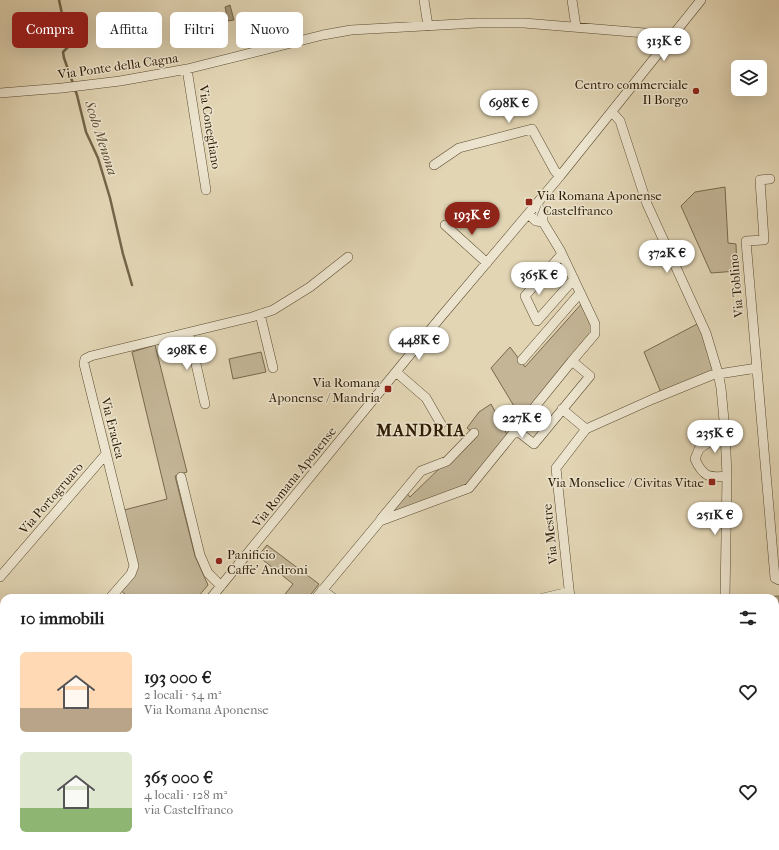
<!DOCTYPE html>
<html lang="it">
<head>
<meta charset="utf-8">
<style>
	body { margin:0; font-family:"IM FELL French Canon",serif; background:#f2f2f2; color:#222; height:100vh; display:flex; flex-direction:column; font-size:15px; white-space:nowrap }
	* { box-sizing:border-box; margin:0 }
	p { font-size:13px; color:#767676 }
	.icon { flex:none; width:22px; height:22px; fill:none; stroke:currentColor; stroke-width:2; stroke-linecap:round; stroke-linejoin:round }
	.map { position:relative; flex:1; overflow:hidden }
	.drawer { position:absolute; left:0px; top:594px; width:779px; height:256px; display:flex; flex-direction:column; background:#fff; border-radius:12px 12px 0 0; box-shadow:0 4px 16px #0002 }
	.drawer>* { flex:none }
	.guide { position:absolute; left:12px; top:12px; width:400px; height:36px; display:flex; gap:8px }
	.tools { position:absolute; left:731px; top:60px; display:grid; gap:8px }
	.tools a { display:grid; place-items:center; width:36px; height:36px; border-radius:6px; background:#fff; box-shadow:0 4px 16px #0002; font-size:20px }
	.price { position:absolute; translate:-50% -34px; padding:0 9px; border-radius:14px; background:#fff; color:#222; font-size:13px; line-height:26px; filter:drop-shadow(0 1px 2px #0008) }
	.price::after { content:''; position:absolute; left:50%; top:24px; width:12px; height:9px; margin-left:-6px; background:inherit; clip-path:polygon(0 0,100% 0,50% 100%) }
	.price.active { background:#8f2418; color:#fff }
	ul { padding:0; list-style:none }
	li { display:flex; align-items:center; gap:12px; height:100px; padding:0 20px }
	li span { display:grid; place-items:center; flex:none; width:112px; height:80px; border-radius:6px; color:#555 }
	li>.icon { margin-inline-start:auto }
	span .icon { width:48px; height:48px; fill:#fffc; stroke-width:1 }
	li b { font-size:17px }
	h2 { display:flex; justify-content:space-between; align-items:center; height:48px; padding:0 20px; font-size:17px }
	.tag { padding:0 14px; border-radius:6px; background:#fff; box-shadow:0 4px 16px #0002; font-size:14px; line-height:36px }
	.tag.active { background:#8f2418; color:#fff }
	.map>svg:first-child { display:block }
	.green { fill:#c3b596; stroke:#78684c }
	.water { fill:#a49678; stroke:#746549 }
	.lines { fill:none; stroke-linecap:round; stroke-linejoin:round }
	.stream { stroke:#746549; stroke-width:2.5 }
	.minor-casing { stroke:#5a4a2f; stroke-width:10 }
	.minor { stroke:#ece4ce; stroke-width:9 }
	.poi-dot { fill:#8f2418; stroke:#ece4ce; stroke-width:1.5 }
	.labels { text-anchor:middle; dominant-baseline:central; stroke-width:3; stroke-linejoin:round; paint-order:stroke }
	.street-label { font-size:13px; fill:#2d1b03; stroke:#ece4ce }
	.poi-label { font-size:13px; fill:#2d1b03; stroke:#ece4ce; text-anchor:end }
	.water-label { font-size:14px; font-style:italic; fill:#5d4c32; stroke:#ece4ce }
	.district-label { font-size:17px; font-weight:bold; letter-spacing:1px; fill:#2d1b03; stroke:#ece4ce }
</style>
</head>
<body>
<div class="map">
<svg width="779" height="850" viewBox="0 0 779 850">
	<rect width="100%" height="100%" fill="#e2d5b4"/>
	<filter id="stains"><feTurbulence type="fractalNoise" baseFrequency=".005" numOctaves="4"/><feColorMatrix values="0 0 0 0 .2 0 0 0 0 .09 0 0 0 0 .02 0 0 0 .5 -.17"/></filter>
	<radialGradient id="worn" r=".72"><stop offset=".6" stop-color="#630" stop-opacity="0"/><stop offset="1" stop-color="#630" stop-opacity=".3"/></radialGradient>
	<path class="green" d="M725,187L728,243L736,244L737,271L711,273L681,206L695,192Z
		M584,301L595,334L523,421L491,368L510,347L525,367Z
		M701,322L718,373L662,395L644,352Z
		M155,345L187,472L175,476L195,556L208,585L197,598H130L120,590L134,574L124,510L167,499L132,352Z
		M261,352L266,372L233,379L229,359Z
		M491,404L509,438L469,488L380,521L405,491L410,497L447,461L473,433L467,428L479,412Z
		M267,545L319,584L308,598H282L293,584L258,556Z
		M779,596V621H775V598L764,597Z
		M775,653H779V715L775,717Z
		M0,759L4,762V789L0,786Z
		M116,846H143L178,850H116L115,847Z
		M400,846H463L445,849V850H401Z"/>
	<path class="water" d="M230,5L234,20L228,21L225,7Z"/>
	<g class="lines">
		<path class="stream" d="M59,0L69,46L63,52L64,58L77,95L86,132L98,158L110,198L123,254L132,285
			M651,846L653,850"/>
		<defs>
			<path id="minor" d="M424,0L428,26
				M572,0L576,27
				M187,69L206,190
				M0,93L62,88L120,81L187,69L323,35L351,30L477,23H524L657,34L668,41
				M612,112L620,121L647,204L706,333L718,373L721,388L725,431L727,476L725,598
				M434,165L459,148L532,129L555,171L560,176
				M770,179L760,180L764,240L746,241L775,578L779,580
				M528,214L536,221L543,222
				M445,225L487,263
				M562,254L525,296L537,321L574,279
				M260,314L273,368
				M189,333L205,404
				M522,360L580,293
				M396,372L426,398L441,424
				M562,409L586,429
				M516,430L534,444L590,376L572,361
				M725,431L699,449L695,459C703,477 709,478 727,476
				M181,477L200,555L208,573L221,586
				M381,519L421,471L447,461L474,433
				M0,577L106,454
				M322,590L333,598
				M110,598L131,574L134,566L84,364L85,359L91,356L252,317L273,310L310,287L348,257
				M211,598L440,318L560,176L701,0
				M316,598L380,521L469,488L572,361L595,334V324L560,250L543,222V213L535,205
				M543,598L569,592
				M570,598L556,468L586,429L653,399L712,375L757,368
				M0,668L4,672
				M775,725L779,723
				M206,846L211,850
				M601,846L602,850
				M0,850L4,844
				M529,850L538,846"/>
		</defs>
		<use href="#minor" class="minor-casing"/>
		<use href="#minor" class="minor"/>
	</g>
	<g class="poi-dot">
		<circle cx="696" cy="91" r="4"/>
		<rect x="525" y="198" width="8" height="8" rx="2"/>
		<rect x="384" y="385" width="8" height="8" rx="2"/>
		<rect x="708" y="478" width="8" height="8" rx="2"/>
		<circle cx="219" cy="561" r="4"/>
	</g>
	<g class="labels">
		<g class="street-label">
			<text transform="translate(118 66) rotate(-8)">Via Ponte della Cagna</text>
			<text transform="translate(210 127) rotate(81)">Via Conegliano</text>
			<text transform="translate(736 286) rotate(-95)">Via Toblino</text>
			<text transform="translate(113 428) rotate(76)">Via Eraclea</text>
			<text transform="translate(294 477) rotate(-51)">Via Romana Aponense</text>
			<text transform="translate(51 498) rotate(-49)">Via Portogruaro</text>
			<text transform="translate(550 534) rotate(-96)">Via Mestre</text>
		</g>
		<g class="poi-label">
			<text x="688" y="84">Centro commerciale<tspan x="688" dy="15">Il Borgo</tspan></text>
			<text x="537" y="195" text-anchor="start">Via Romana Aponense<tspan x="537" dy="15">/ Castelfranco</tspan></text>
			<text x="380" y="382">Via Romana<tspan x="380" dy="15">Aponense / Mandria</tspan></text>
			<text x="704" y="482">Via Monselice / Civitas Vitae</text>
			<text x="227" y="554" text-anchor="start">Panificio<tspan x="227" dy="15">Caffe' Androni</tspan></text>
		</g>
		<g class="water-label">
			<text transform="translate(101 138) rotate(72)">Scolo Menona</text>
		</g>
		<g class="district-label">
			<text x="421" y="430">MANDRIA</text>
		</g>
	</g>
	<rect width="100%" height="100%" filter="url(#stains)"/>
	<rect width="100%" height="100%" fill="url(#worn)"/>
</svg>
<div class="tools">
<a><svg class="icon" aria-label="layers" viewBox="0 0 24 24"><path d="M12 4l9 5-9 5-9-5zM3 14l9 5 9-5"/></svg></a>
</div>
<b class="price" style="left:664px;top:62px">313K €</b>
<b class="price" style="left:509px;top:124px">698K €</b>
<b class="price active" style="left:472px;top:236px">193K €</b>
<b class="price" style="left:667px;top:274px">372K €</b>
<b class="price" style="left:539px;top:296px">365K €</b>
<b class="price" style="left:419px;top:361px">448K €</b>
<b class="price" style="left:187px;top:371px">298K €</b>
<b class="price" style="left:522px;top:439px">227K €</b>
<b class="price" style="left:715px;top:454px">235K €</b>
<b class="price" style="left:715px;top:536px">251K €</b>
<div class="guide">
<a class="tag active">Compra</a>
<a class="tag">Affitta</a>
<a class="tag">Filtri</a>
<a class="tag">Nuovo</a>
</div>
<section class="drawer">
<h2>10 immobili<svg class="icon" aria-label="filters" viewBox="0 0 24 24"><path d="M4 7h16M4 17h16"/><circle cx="9" cy="7" r="2"/><circle cx="15" cy="17" r="2"/></svg></h2>
<ul>
<li><span style="background:linear-gradient(#ffd9b3 70%,#b9a48a 0)"><svg class="icon" aria-label="home" viewBox="0 0 24 24"><path d="M3 11l9-7 9 7M6 9v11h12V9"/></svg></span><div><b>193 000 €</b><p>2 locali · 54 m²</p><p>Via Romana Aponense</p></div><svg class="icon" aria-label="heart" viewBox="0 0 24 24"><path d="M12 20l-8-8c-3-5 5-10 8-4 3-6 11-1 8 4z"/></svg></li>
<li><span style="background:linear-gradient(#dfe7d0 70%,#8fb573 0)"><svg class="icon" aria-label="home" viewBox="0 0 24 24"><path d="M3 11l9-7 9 7M6 9v11h12V9"/></svg></span><div><b>365 000 €</b><p>4 locali · 128 m²</p><p>via Castelfranco</p></div><svg class="icon" aria-label="heart" viewBox="0 0 24 24"><path d="M12 20l-8-8c-3-5 5-10 8-4 3-6 11-1 8 4z"/></svg></li>
</ul>
</section>
</div>
</body>
</html>
